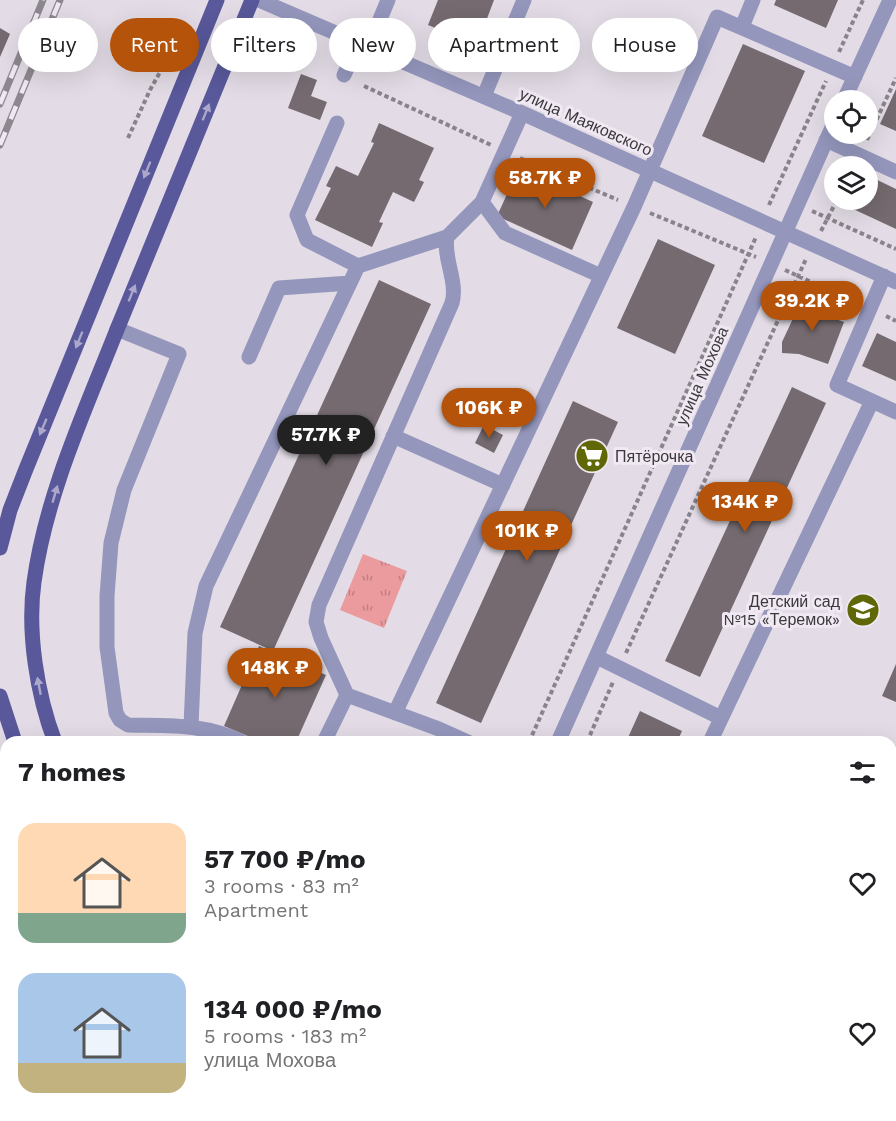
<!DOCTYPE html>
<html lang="en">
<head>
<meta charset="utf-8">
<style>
	body { margin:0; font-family:"Work Sans",sans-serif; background:#f6f6f6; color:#202124; height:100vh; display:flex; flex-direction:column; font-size:22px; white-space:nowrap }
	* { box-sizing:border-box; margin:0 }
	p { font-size:20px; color:#757577 }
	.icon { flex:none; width:33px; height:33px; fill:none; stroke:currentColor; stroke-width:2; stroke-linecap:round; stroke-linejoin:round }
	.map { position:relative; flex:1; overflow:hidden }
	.sheet { position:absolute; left:0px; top:736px; width:897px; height:386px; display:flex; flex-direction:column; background:#fff; border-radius:18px 18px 0 0; box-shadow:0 6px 24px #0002 }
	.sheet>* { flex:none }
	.banner { position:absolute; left:18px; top:18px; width:861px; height:54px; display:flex; gap:12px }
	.tools { position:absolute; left:824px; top:90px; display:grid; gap:12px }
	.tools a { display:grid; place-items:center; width:54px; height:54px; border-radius:50%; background:#fff; box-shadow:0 6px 24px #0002; font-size:30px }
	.price { position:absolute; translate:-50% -51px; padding:0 14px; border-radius:21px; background:#b45309; color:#fff; font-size:20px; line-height:39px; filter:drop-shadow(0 2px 3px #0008) }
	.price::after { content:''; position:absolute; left:50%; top:36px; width:18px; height:14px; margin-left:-9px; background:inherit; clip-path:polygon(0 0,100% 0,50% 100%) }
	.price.active { background:#222; color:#fff }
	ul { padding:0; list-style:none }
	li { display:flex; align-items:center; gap:18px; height:150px; padding:0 18px }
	li span { display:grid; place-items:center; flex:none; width:168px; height:120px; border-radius:18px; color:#555 }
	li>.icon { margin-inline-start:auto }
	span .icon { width:72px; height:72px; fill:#fffc; stroke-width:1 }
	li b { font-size:26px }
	h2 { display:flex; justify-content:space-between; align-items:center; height:72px; padding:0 18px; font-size:26px }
	.chip { padding:0 21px; border-radius:27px; background:#fff; box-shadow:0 6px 24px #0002; font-size:21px; line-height:54px }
	.chip.active { background:#b45309; color:#fff }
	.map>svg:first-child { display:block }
	.grass { fill:url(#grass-tufts) }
	.building { fill:#746a6f }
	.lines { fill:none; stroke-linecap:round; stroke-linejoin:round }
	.path { stroke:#89848b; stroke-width:4; stroke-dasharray:4.5 3; stroke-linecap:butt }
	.minor { stroke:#9496bc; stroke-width:15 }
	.major { stroke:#58589a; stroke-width:15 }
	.rail-casing { stroke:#8d888f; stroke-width:7 }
	.rail { stroke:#f0e9f3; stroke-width:4.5; stroke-dasharray:14; stroke-linecap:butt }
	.oneway { fill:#aca8cb }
	.labels { text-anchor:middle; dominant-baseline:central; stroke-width:6; stroke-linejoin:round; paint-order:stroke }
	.street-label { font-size:16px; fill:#3b383c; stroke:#f0e9f3 }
	.poi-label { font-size:16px; fill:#3b383c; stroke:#f0e9f3; text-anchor:start }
</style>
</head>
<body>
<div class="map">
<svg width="896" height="1121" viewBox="0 0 896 1121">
	<defs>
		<pattern id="grass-tufts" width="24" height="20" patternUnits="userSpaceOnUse" patternTransform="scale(1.5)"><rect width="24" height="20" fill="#eb9b9d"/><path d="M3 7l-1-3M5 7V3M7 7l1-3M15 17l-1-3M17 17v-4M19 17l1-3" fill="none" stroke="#c07f81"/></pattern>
	</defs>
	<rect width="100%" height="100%" fill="#e3dce6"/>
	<path class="grass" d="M363,554L407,571L384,628L340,610Z
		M891,924L896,927V978L891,976Z"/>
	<path class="building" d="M438,0H494L477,45L428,25Z
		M776,0H838L826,28L774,5Z
		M0,28L10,34L0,57Z
		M743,44L805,71L764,163L702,136Z
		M301,74L317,80L311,96L327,102L320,120L288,108Z
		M896,89V131L880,124Z
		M379,123L434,148L419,180L424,182L414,202L393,192L379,222L383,223L372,247L315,220L331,188L326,186L336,166L358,176L374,143L371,142Z
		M519,168L593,202L572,250L497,216Z
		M867,175L896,189V229L851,208L855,200H867Z
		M658,239L715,265L675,354L617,328Z
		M379,280L431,304L273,651L220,627Z
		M805,293L821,301L824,315L844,322L828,364L799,354L782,353V342Z
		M877,333L896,342V381L862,366Z
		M792,387L826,403L700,677L665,661Z
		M573,401L618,422L481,723L436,703Z
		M484,425L503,435L494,453L475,443Z
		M259,646L326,675L296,742H262L224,726Z
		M896,664V702L882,696Z
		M640,711L682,731L677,742H626Z
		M891,893L896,895V914L891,912Z
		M0,987L6,990V996L0,1008Z
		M891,1038L896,1040V1083L891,1081Z
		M58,1116H104L102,1121H70Z
		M196,1116H256L254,1121H193Z"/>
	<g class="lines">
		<path class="path" d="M256,35L266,39
			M839,52L863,0
			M364,86L491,145
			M128,138L150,90L184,29
			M867,140L896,78
			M520,158L618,200
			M769,205L826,81
			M812,211L896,249
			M650,213L756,257
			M821,231L837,200
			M785,270L855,302
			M886,316L896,321
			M626,653L806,259
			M529,742L756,237
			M587,742L613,682
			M534,1116L545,1121
			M703,1116L715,1121
			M424,1121L426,1116"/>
		<path class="minor" d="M259,0L522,113L896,282
			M742,27L753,0
			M369,46L388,0
			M344,75L359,42
			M484,96L524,0
			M844,100L890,0
			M337,123L297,215L307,240L358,266
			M826,140L896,172
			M482,202L505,233L601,276
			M884,276L837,385L896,412
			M117,329L179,354L124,490L111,543L107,596V647L116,713L120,720L128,725C169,726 204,723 242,742
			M249,357L279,288L350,283
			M393,436L503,485
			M597,657L721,718
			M395,713L634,207L717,17L855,77
			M191,726L195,633L206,586L358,266L447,237
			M324,742L347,695
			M468,742L439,729L347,695L321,638L316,622L319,605L452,303C458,281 443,259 447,237L482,202L522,113
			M558,742L834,123
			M710,742L872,401
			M0,847L6,849
			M891,1024L896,1026
			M0,1045L6,1032
			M891,1101L896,1103
			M128,1121L130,1116
			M383,1121L385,1116"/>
		<path class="major" d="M0,548L10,510L26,469L217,0
			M0,696L15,742
			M55,742C37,695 27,632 34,582C46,495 84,413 116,332C161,221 206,110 252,0
			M622,1116L633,1121"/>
		<defs>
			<path id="rail" d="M0,104L43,0
				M0,145L60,0"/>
		</defs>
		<use href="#rail" class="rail-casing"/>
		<use href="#rail" class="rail"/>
	</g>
	<defs><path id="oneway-solid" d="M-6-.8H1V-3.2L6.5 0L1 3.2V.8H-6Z" transform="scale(1.5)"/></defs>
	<g class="oneway">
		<use href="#oneway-solid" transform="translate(206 112) rotate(-68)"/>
		<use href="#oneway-solid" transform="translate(147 170) rotate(112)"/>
		<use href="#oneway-solid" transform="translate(132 293) rotate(-68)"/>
		<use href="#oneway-solid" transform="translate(79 340) rotate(112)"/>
		<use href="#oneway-solid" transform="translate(43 427) rotate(113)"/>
		<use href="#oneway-solid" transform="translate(55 494) rotate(-74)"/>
		<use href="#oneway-solid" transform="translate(39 686) rotate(-101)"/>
	</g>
	<defs>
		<symbol id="supermarket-disc" viewBox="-11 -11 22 22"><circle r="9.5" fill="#5f6706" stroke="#f0e9f3"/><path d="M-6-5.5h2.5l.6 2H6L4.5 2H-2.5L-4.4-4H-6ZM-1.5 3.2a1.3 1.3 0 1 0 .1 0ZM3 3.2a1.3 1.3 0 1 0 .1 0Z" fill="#fff"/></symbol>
		<symbol id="school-disc" viewBox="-11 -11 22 22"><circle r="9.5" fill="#5f6706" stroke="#f0e9f3"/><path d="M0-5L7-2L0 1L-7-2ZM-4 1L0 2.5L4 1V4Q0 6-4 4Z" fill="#fff"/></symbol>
	</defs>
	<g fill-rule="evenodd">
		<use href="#supermarket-disc" x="573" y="437" width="38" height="38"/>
		<use href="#school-disc" x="844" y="591" width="38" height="38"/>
	</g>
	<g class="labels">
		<g class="street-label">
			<text transform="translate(586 122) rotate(24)">улица Маяковского</text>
			<text transform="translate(702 376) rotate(-66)">улица Мохова</text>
		</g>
		<g class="poi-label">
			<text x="615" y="456">Пятёрочка</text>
			<text x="840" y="601" text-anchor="end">Детский сад<tspan x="840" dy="18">№15 «Теремок»</tspan></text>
		</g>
	</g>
</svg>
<div class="tools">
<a><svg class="icon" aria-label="locate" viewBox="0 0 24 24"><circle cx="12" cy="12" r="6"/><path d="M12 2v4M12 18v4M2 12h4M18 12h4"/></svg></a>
<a><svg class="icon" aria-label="layers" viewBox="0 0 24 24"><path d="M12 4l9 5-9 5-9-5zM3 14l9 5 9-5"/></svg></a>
</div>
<b class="price" style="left:545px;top:209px">58.7K ₽</b>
<b class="price" style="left:812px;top:332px">39.2K ₽</b>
<b class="price" style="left:489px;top:439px">106K ₽</b>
<b class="price active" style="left:326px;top:466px">57.7K ₽</b>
<b class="price" style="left:745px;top:533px">134K ₽</b>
<b class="price" style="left:527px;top:562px">101K ₽</b>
<b class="price" style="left:275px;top:699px">148K ₽</b>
<div class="banner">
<a class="chip">Buy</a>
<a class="chip active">Rent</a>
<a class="chip">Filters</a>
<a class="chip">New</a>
<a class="chip">Apartment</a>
<a class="chip">House</a>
</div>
<section class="sheet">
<h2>7 homes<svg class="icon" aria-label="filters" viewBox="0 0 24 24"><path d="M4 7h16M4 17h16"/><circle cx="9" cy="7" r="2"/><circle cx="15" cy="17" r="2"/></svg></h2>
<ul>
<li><span style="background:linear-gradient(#ffd9b3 75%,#7fa58c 0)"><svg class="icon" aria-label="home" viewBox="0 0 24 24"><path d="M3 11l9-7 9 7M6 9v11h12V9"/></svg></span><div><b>57 700 ₽/mo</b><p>3 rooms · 83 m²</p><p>Apartment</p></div><svg class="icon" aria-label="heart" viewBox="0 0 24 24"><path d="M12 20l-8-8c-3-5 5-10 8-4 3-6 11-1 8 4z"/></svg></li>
<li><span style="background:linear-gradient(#a9c7e8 75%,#c2b280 0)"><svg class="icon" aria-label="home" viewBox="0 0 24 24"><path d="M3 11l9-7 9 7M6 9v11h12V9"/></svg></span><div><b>134 000 ₽/mo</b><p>5 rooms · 183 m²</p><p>улица Мохова</p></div><svg class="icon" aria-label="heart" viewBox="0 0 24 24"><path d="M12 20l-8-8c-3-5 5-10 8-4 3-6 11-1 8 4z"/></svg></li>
</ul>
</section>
</div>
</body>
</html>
